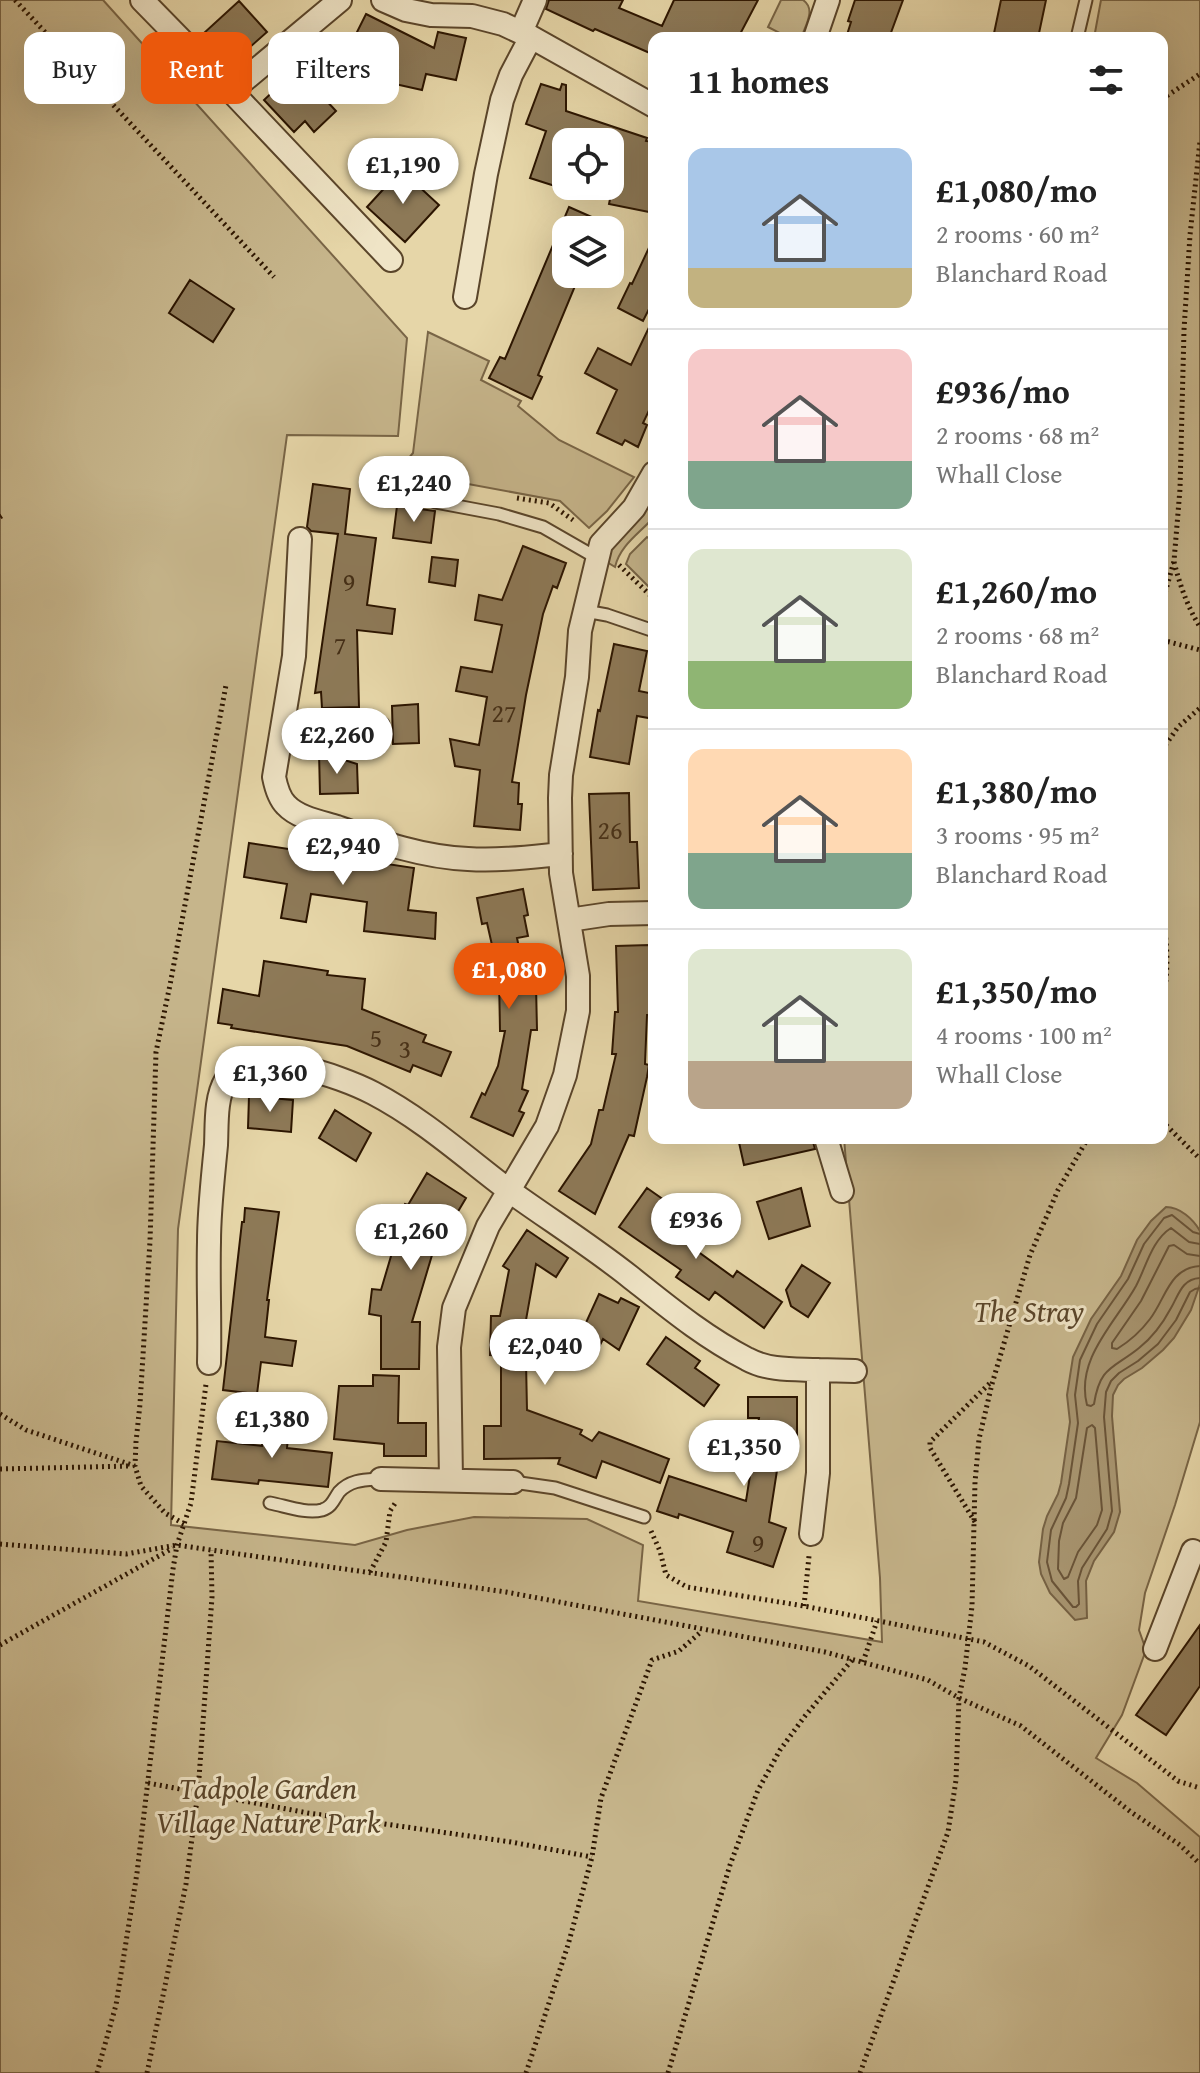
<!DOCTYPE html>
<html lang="en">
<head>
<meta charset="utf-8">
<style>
	body { margin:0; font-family:"Gentium Book Plus",serif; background:#f6f6f6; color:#222; height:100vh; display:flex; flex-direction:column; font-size:30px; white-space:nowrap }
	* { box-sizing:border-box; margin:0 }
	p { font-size:26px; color:#767676 }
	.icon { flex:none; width:44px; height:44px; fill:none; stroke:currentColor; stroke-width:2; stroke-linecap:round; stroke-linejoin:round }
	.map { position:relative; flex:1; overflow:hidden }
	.details { position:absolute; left:648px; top:32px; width:520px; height:1112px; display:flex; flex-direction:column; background:#fff; border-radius:16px; box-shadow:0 8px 32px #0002 }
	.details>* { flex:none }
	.banner { position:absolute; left:24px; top:32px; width:504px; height:72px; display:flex; gap:16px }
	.buttons { position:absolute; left:552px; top:128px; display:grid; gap:16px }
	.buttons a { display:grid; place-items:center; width:72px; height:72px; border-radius:16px; background:#fff; box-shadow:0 8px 32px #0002; font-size:40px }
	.price { position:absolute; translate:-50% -68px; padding:0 18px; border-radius:28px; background:#fff; color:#222; font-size:26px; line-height:52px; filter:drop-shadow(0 2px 4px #0008) }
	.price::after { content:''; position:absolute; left:50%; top:48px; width:24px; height:18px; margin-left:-12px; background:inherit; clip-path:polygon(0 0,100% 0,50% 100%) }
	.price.current { background:#ea580c; color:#fff }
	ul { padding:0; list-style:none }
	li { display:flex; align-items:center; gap:24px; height:200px; padding:0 40px }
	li+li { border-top:2px solid #e0e0e0 }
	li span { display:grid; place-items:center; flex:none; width:224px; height:160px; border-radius:16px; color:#555 }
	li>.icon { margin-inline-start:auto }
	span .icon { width:96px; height:96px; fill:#fffc; stroke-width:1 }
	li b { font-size:34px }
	h2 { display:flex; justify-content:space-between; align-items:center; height:96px; padding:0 40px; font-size:34px }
	.tag { padding:0 28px; border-radius:16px; background:#fff; box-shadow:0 8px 32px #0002; font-size:28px; line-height:72px }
	.tag.current { background:#ea580c; color:#fff }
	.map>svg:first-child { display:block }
	.green { fill:#c6b58b; stroke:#796546; stroke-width:2 }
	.water { fill:#a7946f; stroke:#766143; stroke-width:2 }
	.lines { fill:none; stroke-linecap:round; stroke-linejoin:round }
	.shore { stroke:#6a5438; stroke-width:2 }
	.building { fill:#8d7957; stroke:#2c1500; stroke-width:2 }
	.lane-casing { stroke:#5a452a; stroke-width:15 }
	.street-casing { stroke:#5a452a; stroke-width:26 }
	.path { stroke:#2c1500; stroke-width:5; stroke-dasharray:2 4; stroke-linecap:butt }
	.lane { stroke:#efe4c6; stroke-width:11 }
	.street { stroke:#efe4c6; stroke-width:22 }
	.labels { text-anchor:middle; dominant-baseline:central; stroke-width:6; stroke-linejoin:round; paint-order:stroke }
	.number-label { font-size:26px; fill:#442e16 }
	.park-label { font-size:30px; font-style:italic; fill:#5a452a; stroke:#efe4c6 }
</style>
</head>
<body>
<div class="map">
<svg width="1200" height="2073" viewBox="0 0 1200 2073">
	<rect width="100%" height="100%" fill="#e6d6a8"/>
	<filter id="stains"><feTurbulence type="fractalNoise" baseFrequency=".0025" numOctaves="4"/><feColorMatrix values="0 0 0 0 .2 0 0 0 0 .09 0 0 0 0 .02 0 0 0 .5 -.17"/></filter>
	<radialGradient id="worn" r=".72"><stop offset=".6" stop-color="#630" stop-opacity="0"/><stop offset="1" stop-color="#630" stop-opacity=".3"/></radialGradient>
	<path class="green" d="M0,0H103L407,338L398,436L287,435L178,1229L171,1525L355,1545L407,1530L474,1517L587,1519L643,1545L638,1601L882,1642L880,1578L844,1138H1162V38H1094L1101,0H1200V1422L1175,1505L1145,1593L1139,1630L1146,1650L1122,1715L1096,1758L1137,1783L1200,1837V2073H0Z
		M781,0H803C816,9 806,24 802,36C790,41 779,32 768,27Z
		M428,332L489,361L481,380L521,401L518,406L559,440L634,477L607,511L589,528L560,501L398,471L413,453Z
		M654,491V517C640,533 620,545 615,567L607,562L610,549Z
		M647,537L654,542V592L626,564L630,554Z"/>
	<path class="water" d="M1166,1207C1180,1207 1193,1219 1200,1231V1284L1191,1310L1174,1338L1163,1350L1142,1368L1124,1379L1118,1385L1113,1395L1112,1416L1120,1512L1114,1532L1094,1561L1086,1581L1087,1618L1075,1620L1050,1593L1041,1574L1039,1562L1043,1529L1047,1516L1058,1494L1061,1483L1070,1422L1067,1395L1073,1357L1091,1319L1121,1276L1137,1240L1151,1221Z"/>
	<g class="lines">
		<path class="shore" d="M1200,1234L1193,1232L1172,1215L1164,1218L1144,1244L1128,1279L1097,1324L1080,1360L1075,1395L1078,1423L1069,1484L1066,1498L1051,1530L1047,1562L1052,1581L1073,1607H1076L1079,1604L1078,1581L1082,1568L1107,1529L1112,1511L1104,1417L1106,1392L1111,1381L1119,1373L1138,1361L1158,1344L1176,1320L1190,1292L1195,1289L1200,1288
			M1200,1244L1189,1242L1171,1228C1152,1240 1146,1267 1136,1286C1116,1322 1075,1359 1087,1405L1091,1406L1094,1404C1100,1366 1113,1369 1139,1348C1153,1337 1163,1323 1171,1308C1179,1294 1182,1279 1200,1278
			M1200,1256L1187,1254L1174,1245L1169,1246L1141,1301L1112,1343V1348L1117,1349C1130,1341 1141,1331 1150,1319C1166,1298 1169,1268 1200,1266
			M1092,1425L1095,1428L1102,1510L1097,1525L1078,1552L1068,1577L1064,1579L1058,1569L1059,1541L1063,1523L1076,1498L1087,1428Z"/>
	</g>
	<path class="building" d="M549,0H623L619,8L662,26L674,0H758L738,38H654L652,54L595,29L593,31L546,9Z
		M855,0H903L889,38H846L851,22L848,21Z
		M1001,0H1046L1038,38H993Z
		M239,1L267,32L232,63L204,33Z
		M366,14L434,48L438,32L466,38L456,80L426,74L422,90L395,84L398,70L350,46Z
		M297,69L336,111L314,132L305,121L294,132L264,100Z
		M541,84L560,90L562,84L566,85V111L647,138L646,141L654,142V213L609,204L617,165L610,163V142H566V163L558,187L530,178L546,131L526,124Z
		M401,170L439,205L405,242L367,207Z
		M569,207L621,230H566V274H580L538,375L542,377L532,399L489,378L500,357L505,359Z
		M654,237V299L643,321L618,308L630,283L632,284Z
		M190,280L234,309L213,342L169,313Z
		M654,317V400L643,423L647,425L638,447L625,440L622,445L597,433L617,390L585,373L598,348L631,365Z
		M313,484L350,489L345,534L376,538L367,605L395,609L392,634L357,630L359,707L322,708L321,692L315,693L338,534L311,531L307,527Z
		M397,506L435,511L431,543L393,538Z
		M523,546L566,563L557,588L553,586L543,614L526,695L512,782L519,783L518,804H522L520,830L474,826L480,770L455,766L450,739L479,745L487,697L456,691L461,667L492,672L502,625L475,620L479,595L502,600Z
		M432,557L458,560L455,586L429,582Z
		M614,644L647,651L639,691L654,694V719L637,716L629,764L590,757L598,710L600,711Z
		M418,704L419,743L393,744L392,706Z
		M319,752L357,764L358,793L320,794Z
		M629,793L630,842H637L639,888L593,890L589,794Z
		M249,843L414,868L408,910L436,913L435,939L364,931L367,902L311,894L306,922L281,918L287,884L244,877Z
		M523,889L528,915L524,916L528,936L517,938L527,986L536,985L537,1030H531L522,1089L528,1091L519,1111L524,1113L513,1136L471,1117L482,1093L485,1095L498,1066L505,1031H500L499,976L487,923L482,924L477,898Z
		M649,945L650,990H654V1015H647L645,1064L649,1065L647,1077L634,1136L629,1135L595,1214L559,1191L591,1144L599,1110H603L616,1054H612L615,1012H618L616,946Z
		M264,961L328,971L327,975L365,979L362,1009L426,1035L423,1042L451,1052L441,1076L413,1065L410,1072L347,1046L231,1028L232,1025L218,1023L223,989L259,996Z
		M249,1096L293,1100L291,1132L248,1128Z
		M335,1110L371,1133L356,1161L319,1138Z
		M738,1138H812L815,1149L744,1165Z
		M427,1173L466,1198L453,1220L444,1215L412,1322H420L419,1369H381V1316L369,1314L372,1289L381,1290L399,1229L395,1227L405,1204L408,1205Z
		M647,1188L664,1200L657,1210L699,1240L693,1248L733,1277L737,1271L782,1302L764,1328L715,1292L709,1300L676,1277L681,1270L619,1227Z
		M801,1188L810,1226L769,1239L757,1202Z
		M245,1208L279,1212L267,1300H269L265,1337L296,1341L292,1366L261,1362L257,1394L223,1390L242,1222H244Z
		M527,1230L568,1258L556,1277L536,1264L524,1331L523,1362H526L527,1410L582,1430L580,1434L592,1441L599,1432L669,1459L660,1483L602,1461L596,1478L558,1464L560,1458L484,1459V1426H501V1356L490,1355L491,1316H500L509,1270L503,1266Z
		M802,1265L830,1283L808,1317L791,1306L786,1290Z
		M599,1294L618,1303L621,1298L639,1307L619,1350L603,1339L599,1347L579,1338Z
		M666,1337L700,1361L695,1368L719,1385L704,1406L647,1364Z
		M373,1375L399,1376L398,1423H426V1456H384V1444L334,1439L339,1386H373Z
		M748,1397H797V1438H782L769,1522L786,1528L773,1567L727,1552L733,1532L679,1514L678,1518L657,1511L669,1476L746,1501L759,1418H748Z
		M265,1416L290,1418L287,1448L332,1453L328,1487L259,1480L258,1484L212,1479L217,1441L262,1446Z
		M1200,1625V1686L1166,1735L1136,1715Z"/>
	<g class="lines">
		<defs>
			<path id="lane" d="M1077,38L1086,0
				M435,502L499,514L543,527L597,558
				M585,611L607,615L654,631
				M283,726L383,724
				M513,1482L555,1488L644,1517
				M270,1503C286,1506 306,1514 322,1510C332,1507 334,1499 339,1492C351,1479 366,1480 381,1479"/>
			<path id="street" d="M142,0L231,91L391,260
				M383,0L406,10L431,15L472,16L503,24L531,37L654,106
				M521,32L535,0
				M815,38L828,0
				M231,91L340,0
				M465,297L486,174L502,100L511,75L531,37
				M300,539L294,656L274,777C276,787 279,798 286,805C298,818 321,822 337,827C380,842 422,857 468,859C499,861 530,857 561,854
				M569,920L609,914L654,913
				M826,1138L842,1191
				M209,1363C210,1322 208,1282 209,1242C209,1210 213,1177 216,1145C217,1125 215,1098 226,1080C250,1043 342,1077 373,1093C423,1119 466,1158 511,1192C550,1220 591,1246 629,1276C667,1306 704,1337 747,1359C769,1371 795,1369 818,1370V1473L811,1534
				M818,1370L855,1371
				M381,1479L513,1482
				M451,1480L449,1347L454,1308L488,1226L547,1126L565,1075L578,1011V976L561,873L560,798L561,775L577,677L580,631L601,544L634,508L654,473
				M1155,1649L1193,1551"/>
		</defs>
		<use href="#lane" class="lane-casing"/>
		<use href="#street" class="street-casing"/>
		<path class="path" d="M15,0L274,277
			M1162,99L1200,74
			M397,474L437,481
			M517,498L549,503L573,520
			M0,517L3,515
			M1174,562C1180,585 1187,606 1200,627
			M619,565L654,599
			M1162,604L1174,561L1180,489L1184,330L1190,235L1200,141
			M1162,640L1200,650
			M1162,750L1178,727L1200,708
			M1162,914C1168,943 1169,974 1162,1003
			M1162,1121L1200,1159
			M0,1414L26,1430L135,1466
			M0,1469L131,1466
			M975,1522L930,1448V1442L991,1382
			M184,1524L165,1513L141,1486L135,1466L136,1442L140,1404L150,1241L156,1052L170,985L226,685
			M651,1531L660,1551L666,1575L687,1587L804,1606L984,1642L1029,1666L1178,1781L1200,1788
			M0,1544L126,1554L177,1545L211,1550L506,1592L825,1652L928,1680L959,1698L1021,1726L1131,1812L1180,1845L1200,1864
			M370,1572L386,1542L390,1511L396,1502
			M804,1606L809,1556
			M0,1645L173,1548
			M863,1662L877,1621
			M148,1783L308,1813L511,1842L592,1857
			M97,2073L116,2005L137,1873L173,1569L177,1545L191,1503L206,1384
			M147,2073L186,1884L198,1792L212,1597L211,1550
			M526,2073L568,1945L592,1857L601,1798L652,1660L679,1651L702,1631
			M668,2073L730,1865L758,1790L780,1750L805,1716L852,1660
			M860,2073L948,1832L956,1780L959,1698L965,1668L972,1606L975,1482L979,1439L992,1384L1030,1255L1058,1190L1088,1138"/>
		<use href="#lane" class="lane"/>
		<use href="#street" class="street"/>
	</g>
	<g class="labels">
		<g class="number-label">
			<text x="349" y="581">9</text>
			<text x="340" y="644">7</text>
			<text x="504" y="712">27</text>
			<text x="610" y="829">26</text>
			<text x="376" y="1037">5</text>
			<text x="405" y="1048">3</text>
			<text x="758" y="1542">9</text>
		</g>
		<g class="park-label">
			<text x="1029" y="1311">The Stray</text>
			<text x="268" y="1788">Tadpole Garden<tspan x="268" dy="34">Village Nature Park</tspan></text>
		</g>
	</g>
	<rect width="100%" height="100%" filter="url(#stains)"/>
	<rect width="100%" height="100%" fill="url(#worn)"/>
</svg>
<div class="buttons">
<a><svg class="icon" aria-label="locate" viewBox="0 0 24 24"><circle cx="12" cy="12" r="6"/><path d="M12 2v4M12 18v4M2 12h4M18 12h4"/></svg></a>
<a><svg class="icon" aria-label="layers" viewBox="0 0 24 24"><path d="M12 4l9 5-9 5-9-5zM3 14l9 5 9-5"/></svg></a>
</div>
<b class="price" style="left:403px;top:206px">£1,190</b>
<b class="price" style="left:414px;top:524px">£1,240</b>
<b class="price" style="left:337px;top:776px">£2,260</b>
<b class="price" style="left:343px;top:887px">£2,940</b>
<b class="price current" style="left:509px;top:1011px">£1,080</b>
<b class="price" style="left:270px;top:1114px">£1,360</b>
<b class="price" style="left:696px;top:1261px">£936</b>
<b class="price" style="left:411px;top:1272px">£1,260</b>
<b class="price" style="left:545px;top:1387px">£2,040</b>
<b class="price" style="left:272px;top:1460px">£1,380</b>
<b class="price" style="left:744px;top:1488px">£1,350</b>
<div class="banner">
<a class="tag">Buy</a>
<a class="tag current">Rent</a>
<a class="tag">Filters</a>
</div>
<section class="details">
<h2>11 homes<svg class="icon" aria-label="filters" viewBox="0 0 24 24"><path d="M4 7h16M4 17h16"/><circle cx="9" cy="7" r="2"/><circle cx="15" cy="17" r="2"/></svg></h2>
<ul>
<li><span style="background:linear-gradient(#a9c7e8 75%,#c2b280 0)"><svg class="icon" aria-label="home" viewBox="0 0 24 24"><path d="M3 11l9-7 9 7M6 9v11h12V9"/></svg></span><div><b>£1,080/mo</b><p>2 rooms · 60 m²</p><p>Blanchard Road</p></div></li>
<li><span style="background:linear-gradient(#f6c9c9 70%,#7fa58c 0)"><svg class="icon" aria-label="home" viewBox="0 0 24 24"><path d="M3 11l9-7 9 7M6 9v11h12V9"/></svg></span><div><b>£936/mo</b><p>2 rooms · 68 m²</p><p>Whall Close</p></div></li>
<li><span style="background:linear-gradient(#dfe7d0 70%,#8fb573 0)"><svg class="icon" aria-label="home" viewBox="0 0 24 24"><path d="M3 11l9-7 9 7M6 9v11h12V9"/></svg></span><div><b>£1,260/mo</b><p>2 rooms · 68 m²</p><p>Blanchard Road</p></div></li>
<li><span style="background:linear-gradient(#ffd9b3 65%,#7fa58c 0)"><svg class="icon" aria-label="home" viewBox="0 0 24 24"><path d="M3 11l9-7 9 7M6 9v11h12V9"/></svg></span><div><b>£1,380/mo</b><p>3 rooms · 95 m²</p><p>Blanchard Road</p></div></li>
<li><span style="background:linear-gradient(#dfe7d0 70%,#b9a48a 0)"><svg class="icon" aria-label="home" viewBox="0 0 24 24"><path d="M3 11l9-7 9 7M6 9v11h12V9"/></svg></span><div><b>£1,350/mo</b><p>4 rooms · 100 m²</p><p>Whall Close</p></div></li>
</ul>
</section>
</div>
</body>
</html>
